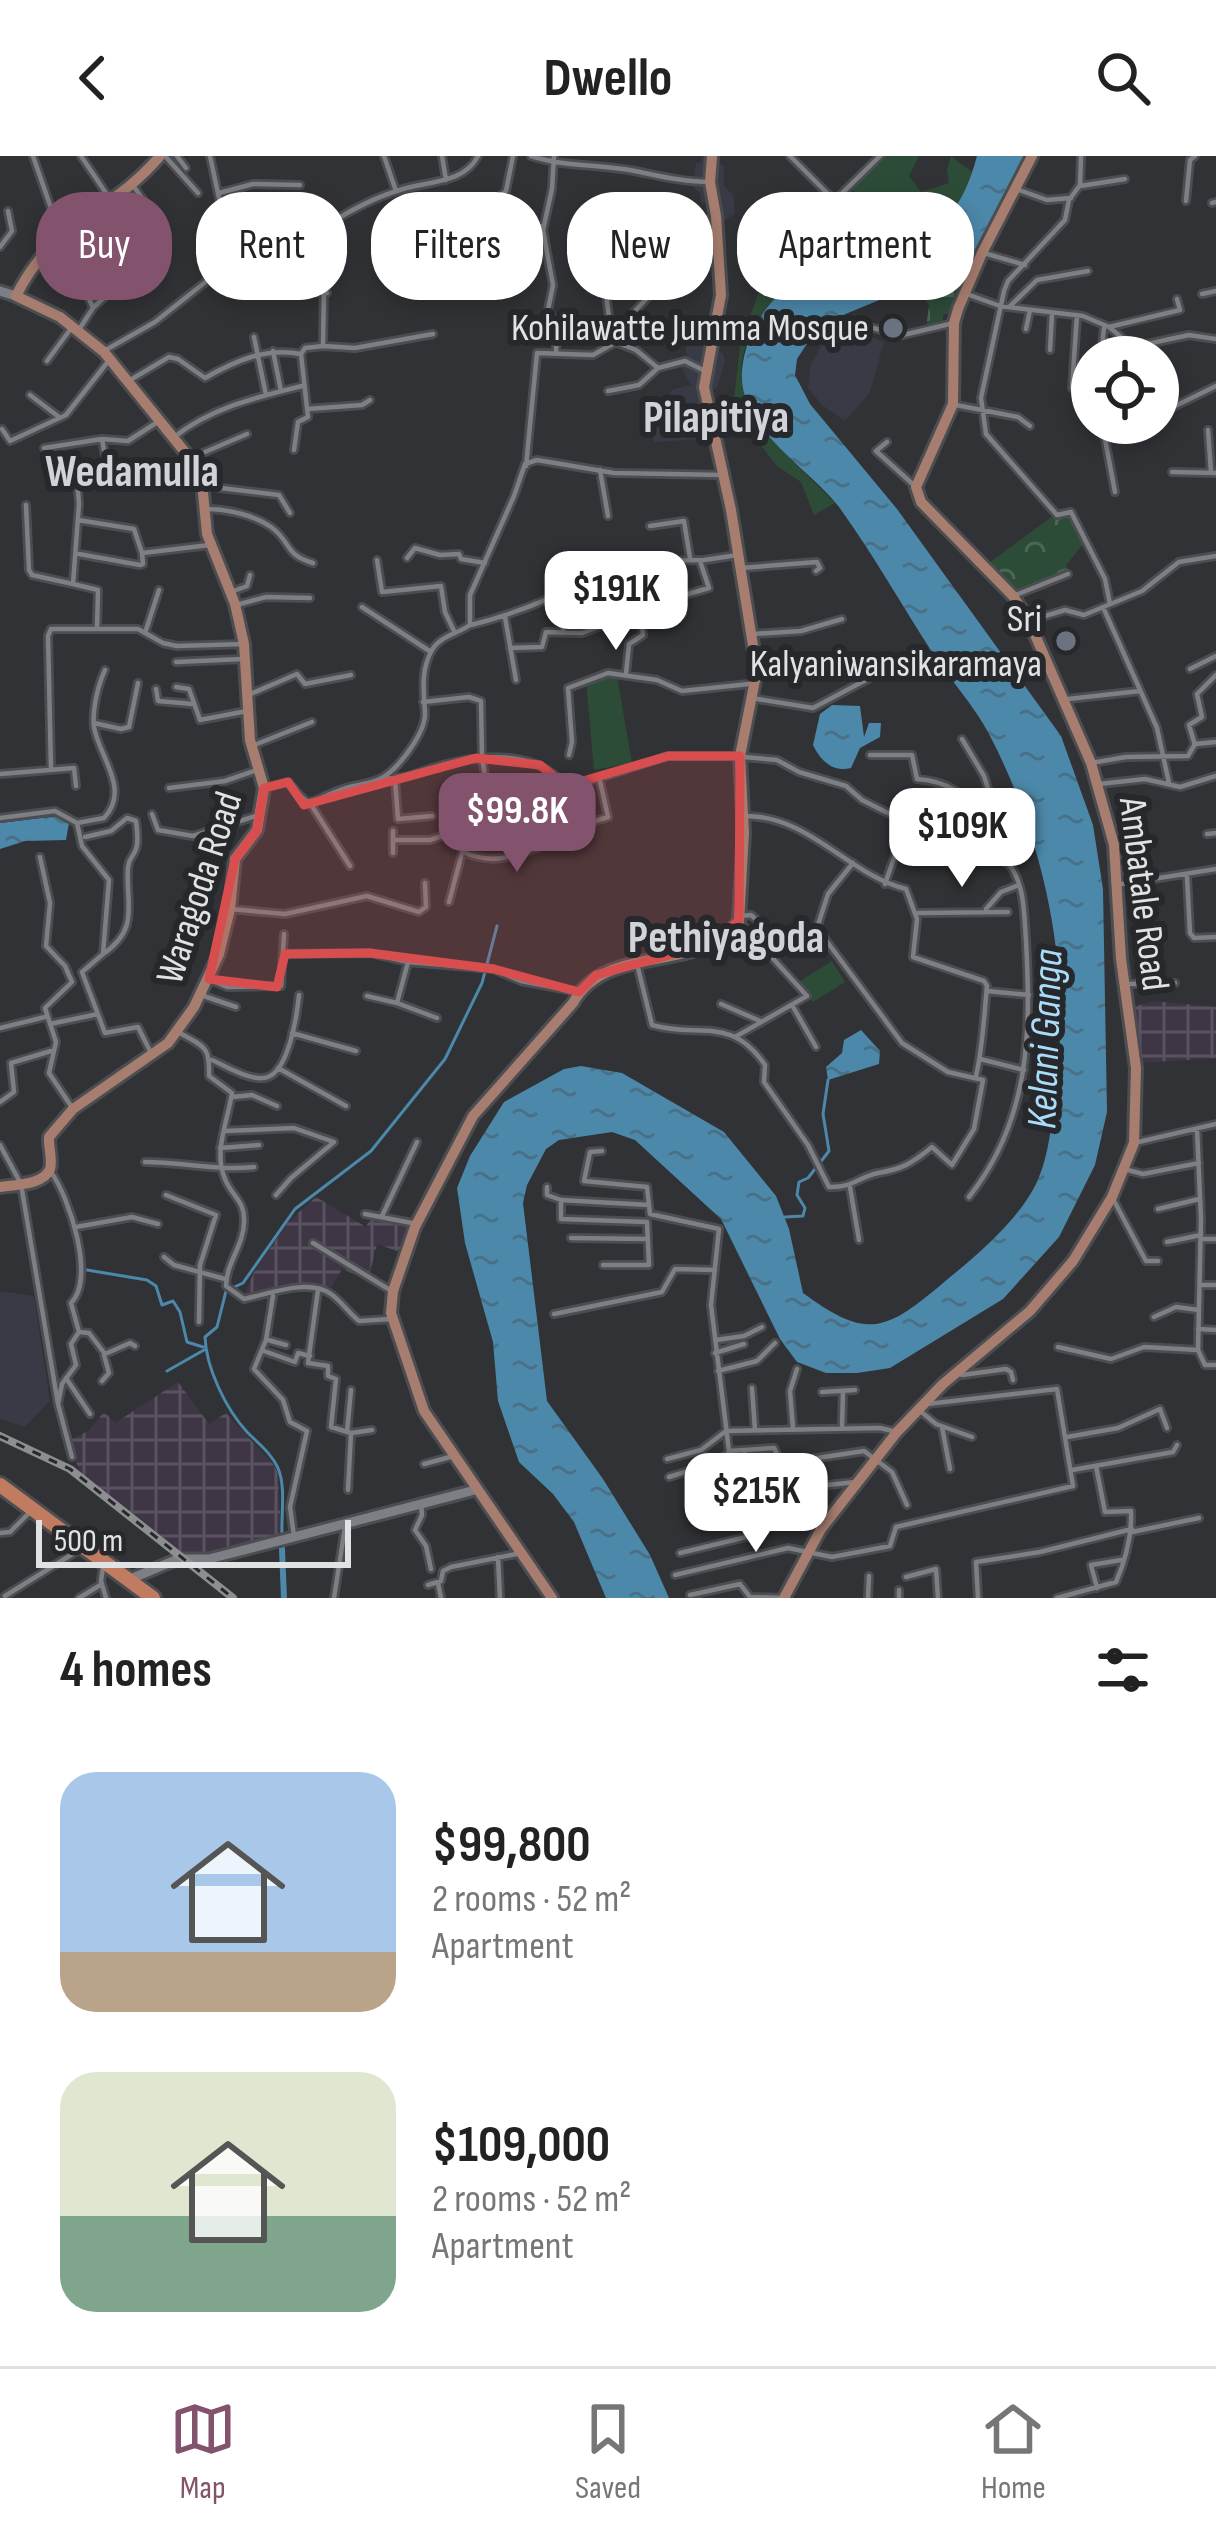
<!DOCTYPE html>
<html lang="en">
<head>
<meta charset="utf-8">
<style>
	body { margin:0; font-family:"Sofia Sans Condensed",sans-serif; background:#f2f2f2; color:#222; height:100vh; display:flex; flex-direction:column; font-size:45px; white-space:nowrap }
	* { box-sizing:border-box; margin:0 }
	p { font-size:39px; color:#767676 }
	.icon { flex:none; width:66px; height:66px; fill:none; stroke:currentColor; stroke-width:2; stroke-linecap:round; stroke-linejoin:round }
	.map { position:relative; height:1442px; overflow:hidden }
	.sheet { display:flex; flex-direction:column; background:#fff; flex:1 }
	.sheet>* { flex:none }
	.top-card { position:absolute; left:36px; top:36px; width:1146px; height:108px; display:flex; gap:24px }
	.tools { position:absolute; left:1071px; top:180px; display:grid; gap:24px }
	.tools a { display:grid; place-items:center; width:108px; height:108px; border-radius:50%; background:#fff; box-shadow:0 6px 18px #0003; font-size:60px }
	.scale { position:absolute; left:36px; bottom:30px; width:315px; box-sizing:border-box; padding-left:12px; border:6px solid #e1e2e4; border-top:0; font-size:33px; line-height:42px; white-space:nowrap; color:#e1e2e4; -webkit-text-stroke:9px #26282b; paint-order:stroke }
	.price { position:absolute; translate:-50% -102px; padding:0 27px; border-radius:24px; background:#fff; color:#222; font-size:39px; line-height:78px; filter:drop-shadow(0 3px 6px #0008) }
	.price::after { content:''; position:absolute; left:50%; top:72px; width:36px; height:27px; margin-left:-18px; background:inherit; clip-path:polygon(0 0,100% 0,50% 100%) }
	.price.current { background:#83536e; color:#fff }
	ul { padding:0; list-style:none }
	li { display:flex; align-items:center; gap:36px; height:300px; padding:0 60px }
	li span { display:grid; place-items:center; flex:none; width:336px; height:240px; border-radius:36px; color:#555 }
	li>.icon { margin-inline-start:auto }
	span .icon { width:144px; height:144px; fill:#fffc; stroke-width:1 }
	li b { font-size:51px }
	h2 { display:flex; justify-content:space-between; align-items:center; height:144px; padding:0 60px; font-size:51px }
	.pill { padding:0 42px; border-radius:48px; background:#fff; box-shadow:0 6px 18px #0003; font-size:42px; line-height:108px }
	.pill.current { background:#83536e; color:#fff }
	header { display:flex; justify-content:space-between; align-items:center; height:156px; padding:0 60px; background:#fff; font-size:54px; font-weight:700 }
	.dock { display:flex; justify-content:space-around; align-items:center; height:168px; border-top:3px solid #e0e0e0; background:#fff; font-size:33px; color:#767676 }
	.dock a { display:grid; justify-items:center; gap:6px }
	.dock .current { color:#83536e }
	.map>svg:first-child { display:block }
	.built { fill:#383b45 }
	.industrial { fill:url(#industrial-grid) }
	.grass { fill:#2d4c38 }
	.forest { fill:url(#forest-crowns) }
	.cemetery { fill:url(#cemetery-stones) }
	.water { fill:url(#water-ripples) }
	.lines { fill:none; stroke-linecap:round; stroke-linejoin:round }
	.stream { stroke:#4c88a9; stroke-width:3 }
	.canal { stroke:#4c88a9; stroke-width:6 }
	.street-casing { stroke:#4c4d51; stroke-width:10 }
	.secondary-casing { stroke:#4c4d51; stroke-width:15 }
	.primary-casing { stroke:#4c4d51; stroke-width:16 }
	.highway-casing { stroke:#4c4d51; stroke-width:20 }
	.street { stroke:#7d7f84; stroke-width:4.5 }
	.secondary { stroke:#7d7f84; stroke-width:9 }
	.primary { stroke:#a67d6e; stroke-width:10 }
	.highway { stroke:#c17b60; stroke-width:14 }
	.rail-casing { stroke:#8c8e90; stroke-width:8 }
	.rail { stroke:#26282b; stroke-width:3; stroke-dasharray:9; stroke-linecap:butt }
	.marked { fill:#d84d4e; fill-opacity:0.2; stroke:#d84d4e; stroke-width:9; stroke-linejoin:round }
	.worship-dot { fill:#6b7280; stroke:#26282b; stroke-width:4.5 }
	.labels { text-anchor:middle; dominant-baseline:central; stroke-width:12; stroke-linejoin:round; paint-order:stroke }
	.poi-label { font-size:39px; fill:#e1e2e4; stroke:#26282b; text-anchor:end }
	.street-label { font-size:39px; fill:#e1e2e4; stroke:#26282b }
	.water-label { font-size:42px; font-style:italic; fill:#aadcf9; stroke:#26282b }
	.quarter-label { font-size:45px; font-weight:bold; fill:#d1d3d8; stroke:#26282b }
</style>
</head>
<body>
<header><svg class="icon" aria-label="back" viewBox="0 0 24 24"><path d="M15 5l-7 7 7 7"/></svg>Dwello<svg class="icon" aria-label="search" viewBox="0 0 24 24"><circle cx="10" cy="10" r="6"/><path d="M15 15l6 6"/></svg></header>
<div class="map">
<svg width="1216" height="1442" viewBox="0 0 1216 1442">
	<defs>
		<pattern id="industrial-grid" width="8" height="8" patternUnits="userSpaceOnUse" patternTransform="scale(3)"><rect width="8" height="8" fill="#3e3545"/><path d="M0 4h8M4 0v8" fill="none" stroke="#5a5260"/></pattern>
		<pattern id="forest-crowns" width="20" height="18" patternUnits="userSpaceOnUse" patternTransform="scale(3)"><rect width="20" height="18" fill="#2d4c38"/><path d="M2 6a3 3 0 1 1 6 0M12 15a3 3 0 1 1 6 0" fill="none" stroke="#4b6655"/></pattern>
		<pattern id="cemetery-stones" width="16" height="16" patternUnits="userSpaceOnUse" patternTransform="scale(3)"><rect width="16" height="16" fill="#2d4c38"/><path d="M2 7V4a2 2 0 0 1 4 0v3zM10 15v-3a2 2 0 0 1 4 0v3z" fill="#4b6655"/></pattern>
		<pattern id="water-ripples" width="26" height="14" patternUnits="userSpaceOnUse" patternTransform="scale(3)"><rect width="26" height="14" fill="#4c88a9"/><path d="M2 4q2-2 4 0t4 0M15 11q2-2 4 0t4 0" fill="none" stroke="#497086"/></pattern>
	</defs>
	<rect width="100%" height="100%" fill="#303235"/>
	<path class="built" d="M702,0H712L724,11V30L733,39L735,57L717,70L715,49L701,47L700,37L693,31L696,7H701Z
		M854,172L884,186L870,236L845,265L822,249L808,232L811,208L830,174Z
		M685,186L713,188L712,195L723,197L725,206L717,232L705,237L716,282L654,286L647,256L674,233L691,229L679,208L687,202Z
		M0,1135L34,1140L50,1245L25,1271L0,1263Z"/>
	<path class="industrial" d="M679,46L702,58L716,60L719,92L677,85Z
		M1154,845L1216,851V902L1141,907L1132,851Z
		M316,1041L366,1071L371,1061L412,1069L400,1096L377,1088L368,1124L342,1113L331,1132L304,1128L244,1140L254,1116L288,1066Z
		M178,1226L209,1268L226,1257L273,1308L278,1317L281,1377L208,1401L184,1398L80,1316L68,1285L88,1275L104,1256L115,1267Z"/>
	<path class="grass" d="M880,0H919L909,20L921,36L949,27L947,13L951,0L972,16C962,68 916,84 870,94L874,81L871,73L876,66L850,31Z
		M837,43L859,85L858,96C788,112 705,193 758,266C779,295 810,321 835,347L814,359L801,326L777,310L759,287L750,261L733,253L740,189L768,110Z
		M608,519L617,520L632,607L594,614L586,525Z
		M832,805L845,826L813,846L800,825Z"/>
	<path class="forest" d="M1068,359L1083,388L1066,409L1070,416L1014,436L985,410L1050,362Z"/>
	<path class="cemetery" d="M972,105L954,155L943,159V168L926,172L929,150L924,141L930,124L961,113Z"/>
	<path class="water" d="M977,0H1024C1016,26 986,103 962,115C956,118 948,117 942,118L819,169L797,203L795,219L810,248L897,353L1061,580L1093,669L1103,733L1107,956L1095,1009L1059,1081L1003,1143L890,1212L857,1217H826L797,1206L780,1183L721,1063L635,984L612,976L559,984L546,993L527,1029L523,1047L547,1245L603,1323L650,1399L669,1442H606L574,1366L553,1338L519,1306L498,1245L493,1186L465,1087L457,1032L470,1000L504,946L564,913L581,910L622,917L724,976L776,1040L789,1073L803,1137C867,1184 885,1176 943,1127C976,1100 1017,1066 1036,1028C1050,999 1052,962 1056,930C1072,813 1044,683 989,578C974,549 950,524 932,496C901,448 873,398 839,351C808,311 737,272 742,214C748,155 796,112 853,97C878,90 909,90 931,75C957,58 969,30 977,0Z
		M832,549L860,550L864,581L869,567H881L880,581L860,592L851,612C833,617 820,604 813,589L820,558Z
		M58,660L69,667L66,684L25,685L0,693V667Z
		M861,874L880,895L879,908L828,924L826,911L842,897L844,884Z"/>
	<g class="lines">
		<path class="stream" d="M785,1061L803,1060L805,1052L797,1039L799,1026L808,1022L829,995L823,958L828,924
			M87,1114L147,1124L156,1130L162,1149L173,1145L180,1156L187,1186L203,1191
			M167,1215L204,1194
			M282,1379C281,1359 286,1331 278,1312C271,1297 259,1288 247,1276C226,1253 206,1212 205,1181L217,1171L226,1135L243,1127L295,1053L371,995L445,903L482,827L497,770"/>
		<path class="canal" d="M282,1393L284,1442"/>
		<defs>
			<path id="street" d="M33,0L60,78
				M81,0L110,43
				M165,0L198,37
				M177,0L186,12
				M210,0L236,121
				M384,0L396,35
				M442,0L446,24
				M531,0C565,11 599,8 635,15C660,20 684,26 710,26
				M554,0L552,33L543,74L553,129L548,154L557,169L556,196
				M790,0L835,45
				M1081,0L1080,29L1069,44L1065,64L1008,125L1004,135L981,242L986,278L1057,359L1071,356L1105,423L1110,448
				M132,28L167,78L146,94
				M1080,30L1125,23
				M1019,34L1047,44L1071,42
				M219,37L253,28L300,29
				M1186,45L1190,4L1195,0
				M1212,47L1216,46
				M480,53L495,51V45L506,35L513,0
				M489,79L543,70
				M0,91L12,75L8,55
				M984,97L1025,109
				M768,110L880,0
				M603,115L611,177L616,186
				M69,119L87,138L93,152
				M964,137L1000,150L1083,160L1109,171L1133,191L1189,179L1216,183
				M1202,138L1216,135
				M1009,151L1037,124L1088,115
				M1077,159L1072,232L1092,238
				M864,170L903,179L954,167
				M1109,171L1180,154L1177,143
				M80,172L93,152L115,131
				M1026,173L1030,154
				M612,179L651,138
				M254,181L266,239
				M323,190L355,192L433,178
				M1102,190L1104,172
				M1050,194L1052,158
				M104,195L155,166L208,124L236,121L296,135L327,137
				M273,195L281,235
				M47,205L72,171
				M132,223L169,201L178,203L205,222C235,205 266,191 301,198L305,192L323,190L325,75L329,68C351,54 376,41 400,34C427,25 464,28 478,0
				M608,235L639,229L658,212
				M30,239L59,261
				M956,249L1018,261L1030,270
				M1171,252L1216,230
				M307,253L362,249L370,244
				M1102,267L1115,336
				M2,273L10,285L66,259L110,203
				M1208,274L1211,316
				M173,282C210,252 257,241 302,230
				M887,286L876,295L916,331
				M44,292L102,283
				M294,294L298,266L308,261L301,198
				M191,302L247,278
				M526,310L537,197L593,199L616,186L636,194L658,212L685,205L703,214
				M600,314L608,360
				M1172,316L1216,317
				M205,330L279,339L290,357
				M26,349L29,414L32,419L73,428
				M206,353C227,353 254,359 271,371C292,386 283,398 313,407
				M78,364L134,373L142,397
				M650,370L684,365L690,402
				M79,398L140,409L143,408L142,397L210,389
				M407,402L415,392L440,399L459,398L461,403L485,407
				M377,404L382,436L441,430L445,456L455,477
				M621,405L624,427
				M741,412L817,406L820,412L816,415
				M231,436L247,430L250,419
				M558,438L563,454V476
				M1013,440L1068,418
				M240,448L266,441L310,442
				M362,451L431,496
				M1103,451L1157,572L1169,627
				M505,461L516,524
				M1032,464L1065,454L1084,459L1142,435L1179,406L1216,400
				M471,469C515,458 557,441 596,419L601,406L704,404L738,399
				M97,473L98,434L73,428L79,348L77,323L108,316L102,283L128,285L156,267
				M146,474L159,434
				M754,478L801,475L842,463
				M510,492L542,491L546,476L582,477L632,459L682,458L681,440L709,432L700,405
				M176,506L243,503
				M1190,513L1216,500
				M626,518L629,488L643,479L641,461
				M176,531L189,533L200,564L247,555
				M156,533L158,545L193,548
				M248,539L297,518L305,528L351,519
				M751,542L813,552L881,516
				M1068,543L1140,535
				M423,546L469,541L481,545L482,602L490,648
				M94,567L121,573L129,571L138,527
				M962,583L984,620L999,667L989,686L990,695C997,702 1005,704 1011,711C1025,732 1024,759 1026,784C1031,878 1030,964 969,1041
				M1195,589L1189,569L1202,561L1197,538L1216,519
				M252,590L312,566
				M569,599L572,586L568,532L608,517L657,524L682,535L749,528
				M870,599H912L917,623C945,625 967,637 981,662
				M744,601L777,604L799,616L846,630L862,644L896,661L902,679
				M1091,607L1126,601L1188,600L1195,588L1216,586
				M51,613L48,480L51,473H138L163,487L177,490L244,488
				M0,618L74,612L76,630
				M382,622C404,625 418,616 439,610C480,598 535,593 566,630
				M395,624L398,663L432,660
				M1099,628L1145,623L1180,631L1216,620
				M169,632L225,625L257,614
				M265,632L288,626C314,656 304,647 340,634C354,628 373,629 385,620C400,610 425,577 425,558C424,536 420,515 432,494C440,480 457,478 470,469V439L514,340L525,308L537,304L614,317L724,319
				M310,647L350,710
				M152,658L158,674L193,680L256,660
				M744,660C809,659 847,718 906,733L917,763L913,801L984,825L987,830C984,860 983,890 976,920
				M0,662L55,655L77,667L82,690L109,724L103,798L82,816L105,877L138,871L150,895
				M507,664L514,699
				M595,665L608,661L599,621
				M77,667L104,662C131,633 99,601 94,571C92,554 98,529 105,514
				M393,675V697
				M1207,678L1216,677
				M85,681L111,675L127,662L136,665C137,674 139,685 136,693C133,702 129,701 128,711C125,747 141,772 103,798
				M395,684H430L469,671L518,662L542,640L668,600H740
				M463,696C490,708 510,702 538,692L536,687
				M40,701L50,747L46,790L65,810L72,826L45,852L56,886L49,917L73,953
				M1187,721L1190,777L1194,782L1216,781
				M885,728L902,679L937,675L996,658
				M1121,728L1216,713
				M449,746L469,671
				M230,753L285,758L367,740L419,756L426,751L425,727
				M986,753L1001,736L1019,729
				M918,757L1008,756
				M741,760L751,759L773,778L788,776L797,785L817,772L828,738L853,707
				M285,798L370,797L408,806L493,813L521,825L579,836
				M408,806L397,847L437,862
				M637,808L652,869C698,883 730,858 765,909L764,926L808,989L829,1031C853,1032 858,1021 878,1017C902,1013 911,1008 932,991L952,1009L974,973L983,924L948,916L902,887L817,772
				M209,823L227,831L281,830L284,778
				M1126,828L1175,827
				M987,835L1029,839
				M201,839L236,851
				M367,840L397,847
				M721,848L760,865
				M792,849L816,891
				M50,868L98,858
				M0,872L45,861
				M178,876C204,891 210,889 209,920L232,937C228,964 213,996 225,1023C232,1041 245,1044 244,1066C244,1089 226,1107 226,1130L244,1143C269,1138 308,1122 331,1138C341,1145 349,1157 359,1165L391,1163
				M292,877L356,895
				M735,881L807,840L739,765
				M980,903L1024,914
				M212,904C226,910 253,927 268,921C289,913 297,859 299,839
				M278,912L346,950
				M232,941L252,939L277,950
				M0,946L14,936L11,907L51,895
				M1197,973L1201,1063L1198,1194L1205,1209H1216
				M224,975L294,972L334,986L291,1022L276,1039
				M1134,987L1216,968
				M0,989L21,1028L58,1248L62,1228L76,1209L71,1188L79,1176L71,1147C96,1122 69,1041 51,1016
				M220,992L259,989
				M602,995L590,996L584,1025L647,1031L650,1058L719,1073L711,1149L729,1295L774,1292L780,1304L779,1336
				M145,1006C182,1006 217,1015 254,1011
				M1124,1013L1143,1018L1199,1007
				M547,1031V1039L561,1044L649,1049
				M850,1031L859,1084
				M166,1039L216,1059L200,1109L199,1166
				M1112,1041L1146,1105H1158
				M561,1044V1063L647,1066L649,1109H603
				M1158,1053L1199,1043
				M365,1058L417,1068
				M382,1060L417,986
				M76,1071L132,1061L158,1068
				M571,1082L648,1083
				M1201,1083H1216
				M1167,1086L1201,1079
				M313,1087L390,1134
				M164,1101L174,1109L225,1123
				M1200,1129H1216
				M318,1134L308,1207L328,1210V1220L336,1223L331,1271L351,1277L372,1274
				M273,1140L266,1184L254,1213L283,1244L290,1266L307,1275L290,1351L294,1380
				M554,1158L662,1136L675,1113L715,1114
				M1154,1161L1176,1151L1199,1154
				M1198,1173L1216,1174
				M79,1176L89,1177L105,1198L130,1187L135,1190
				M268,1184L286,1189
				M716,1184L744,1180L762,1171
				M1058,1191L1111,1203L1144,1191L1198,1194
				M264,1195L295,1206L298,1197L310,1200
				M715,1197L744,1188
				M718,1215L757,1205L775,1187
				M962,1219L1006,1213L1011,1216L1013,1224
				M66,1222L90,1258
				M102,1225L109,1217L104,1199
				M752,1232L755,1274
				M822,1236L855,1234
				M58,1248L72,1301
				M919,1254L936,1268L972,1281
				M842,1271L843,1235
				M942,1271L950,1313
				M793,1272L790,1235L797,1213
				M347,1276L351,1234
				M1067,1281L1118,1272L1160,1253L1167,1272
				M745,1298L756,1344
				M667,1303L701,1294L726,1275L880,1272L897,1276
				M811,1303L864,1295L892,1316L907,1349
				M424,1308L450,1301
				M1072,1314L1173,1296L1177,1289
				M669,1321L714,1307L730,1296
				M808,1331L856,1326
				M348,1334L351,1277
				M421,1347L422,1359L415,1374L426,1390L431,1413
				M1132,1376L1199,1362
				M0,1377L10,1376L28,1358
				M680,1397L746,1381L761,1369L813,1360L829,1363
				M498,1401L500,1442
				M103,1411L101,1425L106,1442
				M675,1419L788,1392L832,1401L890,1390L896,1371L1073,1330L1057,1233L927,1248
				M906,1421L936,1413L938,1442
				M438,1427L441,1442
				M428,1429L441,1425L443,1415L451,1411L521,1397
				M1097,1432L1091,1409L1121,1404
				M690,1439L740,1428L750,1441L784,1442
				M5,1440L79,1394
				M79,1442L102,1428
				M334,1442L345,1371
				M868,1442L869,1420
				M899,1442V1434
				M978,1442L976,1406L1040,1396L1132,1373
				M1057,1442L1116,1426C1126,1403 1132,1380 1131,1355L1105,1356L1096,1310"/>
			<path id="secondary" d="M0,135L16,140
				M128,1424L178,1403H209L475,1334"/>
			<path id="primary" d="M0,1031C14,1029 44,1029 50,1013C53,1005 48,989 49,981L73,953L168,887L194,851L219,798L230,753L235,703L257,674L264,632L250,584L244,488L235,448L207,378L201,316L104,196L60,161L16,140C55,62 110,59 160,0
				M552,1442L424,1255L391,1157L393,1135L415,1071L473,960L573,847C607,785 703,819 739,765L744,677L740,600L757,514L731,354L704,231L721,139L716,60L710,26L712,0
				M784,1442L821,1373L897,1276L943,1228L1030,1155L1073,1105L1112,1041L1134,987L1136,912L1121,803L1114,689L1091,607L1029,465L1013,440L921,346L916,331L953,248L954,167L958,153L982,97L1032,0"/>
			<path id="highway" d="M0,1329L153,1442"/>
		</defs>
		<use href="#street" class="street-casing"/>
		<use href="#secondary" class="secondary-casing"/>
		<use href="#primary" class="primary-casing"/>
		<use href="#highway" class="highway-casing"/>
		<use href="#street" class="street"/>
		<use href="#secondary" class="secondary"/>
		<use href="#primary" class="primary"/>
		<use href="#highway" class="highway"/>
		<defs>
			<path id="rail" d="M0,1280L70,1313L233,1442"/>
		</defs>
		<use href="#rail" class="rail-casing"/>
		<use href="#rail" class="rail"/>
	</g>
	<path class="marked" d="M668,600H740L739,765L706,789L596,819L579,836L494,813L370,797L285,798L277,831L209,823L235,703L257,674L264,632L288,626L304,649L476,602L540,609L566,630Z"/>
	<g class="worship-dot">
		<circle cx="893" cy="172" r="12"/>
		<circle cx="1066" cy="485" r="12"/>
	</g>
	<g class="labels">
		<g class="poi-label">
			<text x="869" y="172">Kohilawatte Jumma Mosque</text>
			<text x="1042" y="463">Sri<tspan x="1042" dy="45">Kalyaniwansikaramaya</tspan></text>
		</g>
		<g class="street-label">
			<text transform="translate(200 732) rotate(-72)">Waragoda Road</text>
			<text transform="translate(1143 738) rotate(83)">Ambatale Road</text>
		</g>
		<g class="water-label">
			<text transform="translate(1046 883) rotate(-88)">Kelani Ganga</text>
		</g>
		<g class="quarter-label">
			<text x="716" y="262">Pilapitiya</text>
			<text x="132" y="316">Wedamulla</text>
			<text x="726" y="782">Pethiyagoda</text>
		</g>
	</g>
</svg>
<div class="tools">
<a><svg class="icon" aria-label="locate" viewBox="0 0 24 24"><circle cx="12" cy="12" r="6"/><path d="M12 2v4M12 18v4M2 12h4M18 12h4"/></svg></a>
</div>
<div class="scale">500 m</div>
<b class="price" style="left:616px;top:497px">$191K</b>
<b class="price current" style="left:517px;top:719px">$99.8K</b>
<b class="price" style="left:962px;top:734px">$109K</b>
<b class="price" style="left:756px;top:1399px">$215K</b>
<div class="top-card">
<a class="pill current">Buy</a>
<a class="pill">Rent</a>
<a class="pill">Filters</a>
<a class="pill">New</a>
<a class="pill">Apartment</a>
</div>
</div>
<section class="sheet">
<h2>4 homes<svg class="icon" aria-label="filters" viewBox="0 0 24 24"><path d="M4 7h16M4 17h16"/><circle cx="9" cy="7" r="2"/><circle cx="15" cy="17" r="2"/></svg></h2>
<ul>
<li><span style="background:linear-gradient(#a9c7e8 75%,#b9a48a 0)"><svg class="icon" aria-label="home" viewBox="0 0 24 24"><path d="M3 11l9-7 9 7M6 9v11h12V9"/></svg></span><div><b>$99,800</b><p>2 rooms · 52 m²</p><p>Apartment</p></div></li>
<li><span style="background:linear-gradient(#dfe7d0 60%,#7fa58c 0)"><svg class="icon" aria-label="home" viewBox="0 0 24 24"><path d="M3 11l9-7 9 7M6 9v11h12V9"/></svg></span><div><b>$109,000</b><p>2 rooms · 52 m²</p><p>Apartment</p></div></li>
</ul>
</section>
<nav class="dock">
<a class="current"><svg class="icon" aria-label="map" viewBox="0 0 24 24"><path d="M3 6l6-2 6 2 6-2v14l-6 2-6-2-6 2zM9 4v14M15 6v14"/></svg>Map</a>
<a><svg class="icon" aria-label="saved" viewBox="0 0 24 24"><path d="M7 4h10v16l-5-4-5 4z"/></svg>Saved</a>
<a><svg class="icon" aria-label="home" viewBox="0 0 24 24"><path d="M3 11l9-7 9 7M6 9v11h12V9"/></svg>Home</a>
</nav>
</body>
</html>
